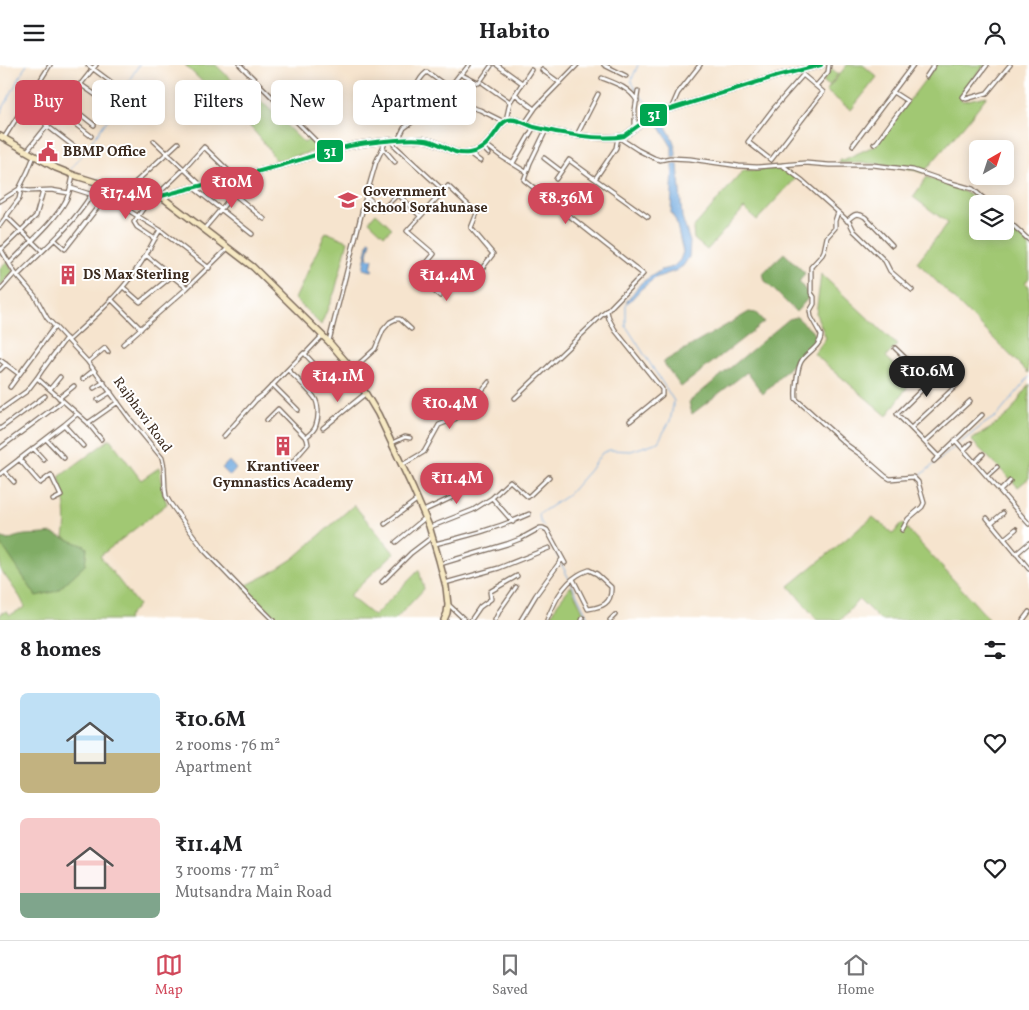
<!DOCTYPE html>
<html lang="en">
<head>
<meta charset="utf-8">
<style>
	body { margin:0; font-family:Vollkorn,serif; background:#f6f6f6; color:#202124; height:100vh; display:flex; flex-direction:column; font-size:19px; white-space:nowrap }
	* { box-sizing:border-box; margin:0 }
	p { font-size:16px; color:#757577 }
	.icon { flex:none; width:28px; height:28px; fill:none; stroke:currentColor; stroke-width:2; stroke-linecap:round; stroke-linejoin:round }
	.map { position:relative; height:555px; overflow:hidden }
	.sheet { display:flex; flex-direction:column; background:#fff; flex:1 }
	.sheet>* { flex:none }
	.banner { position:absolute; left:15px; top:15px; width:500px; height:45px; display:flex; gap:10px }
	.needle { width:32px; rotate:39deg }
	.controls { position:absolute; left:969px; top:75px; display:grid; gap:10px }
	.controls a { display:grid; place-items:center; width:45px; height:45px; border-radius:8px; background:#fff; box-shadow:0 2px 12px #0003; font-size:25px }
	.price { position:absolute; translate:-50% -42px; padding:0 11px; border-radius:18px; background:#d1495b; color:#fff; font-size:16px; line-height:32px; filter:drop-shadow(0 1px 2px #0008) }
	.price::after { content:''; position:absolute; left:50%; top:30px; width:15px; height:11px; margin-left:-8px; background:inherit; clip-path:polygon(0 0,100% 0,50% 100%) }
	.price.active { background:#222; color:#fff }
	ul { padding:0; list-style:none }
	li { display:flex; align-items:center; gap:15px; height:125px; padding:0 20px }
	li span { display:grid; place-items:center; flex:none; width:140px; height:100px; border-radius:8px; color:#555 }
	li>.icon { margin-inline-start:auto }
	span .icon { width:60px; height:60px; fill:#fffc; stroke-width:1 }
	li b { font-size:21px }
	h2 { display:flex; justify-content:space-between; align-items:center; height:60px; padding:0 20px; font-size:21px }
	.chip { padding:0 18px; border-radius:8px; background:#fff; box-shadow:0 2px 12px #0003; font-size:18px; line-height:45px }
	.chip.active { background:#d1495b; color:#fff }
	header { display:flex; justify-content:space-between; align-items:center; height:65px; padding:0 20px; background:#fff; font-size:22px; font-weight:700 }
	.tab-bar { display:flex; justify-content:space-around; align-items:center; height:70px; border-top:1px solid #e0e0e0; background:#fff; font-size:14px; color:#757577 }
	.tab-bar a { display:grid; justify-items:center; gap:2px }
	.tab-bar .active { color:#d1495b }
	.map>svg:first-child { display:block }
	.green { fill:#a1c873; stroke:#6e7948 }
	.forest { fill:#80ac65; stroke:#5e6b42 }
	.water { fill:#70a9df; stroke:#566a7e }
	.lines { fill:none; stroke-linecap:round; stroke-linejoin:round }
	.stream { stroke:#70a9df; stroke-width:1 }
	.street-casing { stroke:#7c6b5c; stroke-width:5.5 }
	.secondary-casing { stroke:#7c6b5c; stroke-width:8 }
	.street { stroke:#fff; stroke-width:3 }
	.secondary { stroke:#f7e9c3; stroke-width:5 }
	.bus-1-casing { stroke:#fff; stroke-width:8 }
	.bus-1 { stroke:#00a651; stroke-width:4 }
	.labels { text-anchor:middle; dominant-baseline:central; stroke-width:4; stroke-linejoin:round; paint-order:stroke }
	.poi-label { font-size:14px; font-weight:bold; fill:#3b2a1e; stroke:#fff; text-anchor:start }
	.street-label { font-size:14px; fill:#3b2a1e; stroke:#fff }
	.line-badge { stroke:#fff; stroke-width:2 }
	.badge-label { font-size:14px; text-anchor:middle; font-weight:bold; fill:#fff }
</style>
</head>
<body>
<header><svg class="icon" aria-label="menu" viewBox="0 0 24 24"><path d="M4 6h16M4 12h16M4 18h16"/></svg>Habito<svg class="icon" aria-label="person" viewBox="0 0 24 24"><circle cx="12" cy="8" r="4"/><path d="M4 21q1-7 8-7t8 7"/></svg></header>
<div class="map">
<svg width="1029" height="555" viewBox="0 0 1029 555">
	<rect width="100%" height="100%" fill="#fff"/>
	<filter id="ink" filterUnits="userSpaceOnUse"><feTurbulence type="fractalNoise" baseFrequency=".02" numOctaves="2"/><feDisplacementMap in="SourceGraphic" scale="10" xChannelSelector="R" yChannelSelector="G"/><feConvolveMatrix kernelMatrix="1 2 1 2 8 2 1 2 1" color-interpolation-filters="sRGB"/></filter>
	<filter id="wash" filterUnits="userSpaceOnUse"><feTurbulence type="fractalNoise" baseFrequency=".0096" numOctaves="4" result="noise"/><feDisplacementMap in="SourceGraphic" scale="20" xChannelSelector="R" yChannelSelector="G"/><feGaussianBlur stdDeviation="1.12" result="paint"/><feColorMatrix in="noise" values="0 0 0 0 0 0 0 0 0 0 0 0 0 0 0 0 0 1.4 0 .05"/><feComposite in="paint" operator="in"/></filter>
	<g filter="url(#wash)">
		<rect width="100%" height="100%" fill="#f6e4ce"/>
		<path class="green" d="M185,0H216L249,32L253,28L304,78L310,74L323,84L276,96C255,59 216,31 185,0Z
			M847,0H863L877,12L851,45L826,26Z
			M936,0H985L959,33L963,36L987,31L966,58L923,108C896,98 868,98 839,98L840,94L843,95L876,80Z
			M832,4L838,9L829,21L823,16Z
			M781,102L796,113L757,155L744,143L707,185L694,174L693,163L744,105H755Z
			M927,112L972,130L982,139H978V166H1005V158L1029,179V213L1025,218L1029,221L1028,308L917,197L948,158L913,132Z
			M376,148L392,163L384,170L369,156Z
			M326,167L348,176L335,226L321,260L295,234Z
			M7,196L13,207L0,221V203Z
			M821,209L897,280L886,292L912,315L887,351L814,289L826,273L816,249Z
			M1029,319V413L1018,422L971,375L991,363L1011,347Z
			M110,374L141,415L160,402L162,424L167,439L100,491L138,540L127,553L128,555H0V549L7,546L10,550L25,542L20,532L1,505H0V480L6,486L71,476L64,472C68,452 64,431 59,412Z
			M354,440L394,488L349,531L374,551L419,505L424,524L395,555H279L243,522L269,509L294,493Z
			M873,452L893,469L902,458L989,554L988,555H880L859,534L841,555H817L789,521Z
			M571,521L586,553L585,555H550L557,539Z"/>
		<path class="forest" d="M784,188L805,208L799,217L810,231L796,247L765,216L763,208Z
			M749,247L756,248L764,257L681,322L663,297Z
			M797,252L816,270V275L763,329L747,307L692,349L689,337L789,254Z
			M51,468L85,481L87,483L85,500L57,526L36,531L6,486L0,480V472L8,475C24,467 35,471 51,468Z"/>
		<path class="water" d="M660,52C667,64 677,77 676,91L672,92V82L655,54Z
			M673,99H678L682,152L690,177L689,192L683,201L675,206L655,213L641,224L630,236L626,237L641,218L661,205L673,202L680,195L683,187L676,156L671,148Z
			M369,175L371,176L367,193L373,194L371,203L373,204L372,206L363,204Z
			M229,396L236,404L230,411L222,403Z"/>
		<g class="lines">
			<path class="stream" d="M637,26L631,16L638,0
				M639,29L653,46
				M0,49L24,4L27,0
				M71,104L114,46L126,20L139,0
				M960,378L984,359L998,350L1029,312
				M921,410L957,380
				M544,462L540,456L539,449L568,430L590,405L602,388L609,385L631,386L658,377L670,356L674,336L626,261V240L629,236
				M545,466L569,514
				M571,517L589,555"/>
		</g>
	</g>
	<g filter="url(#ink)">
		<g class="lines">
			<defs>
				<path id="street" d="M88,0L119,23
					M240,0L327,87
					M497,0L522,18
					M604,0L626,11
					M987,0L963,32L966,34L987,28L1010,0
					M491,1L479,18H478L460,9L447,26L464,40L480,45L504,57
					M542,5L560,18
					M462,9L469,0
					M803,10L823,27L771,95L748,77L774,43Z
					M926,12L934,0
					M602,13C615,18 630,23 637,36
					M483,18L510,37
					M80,19L110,40
					M816,21L828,7L829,0
					M515,29L534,44
					M65,37L94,60
					M671,44L678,28L700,0
					M58,46L91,71
					M452,55L464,40
					M506,55L510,37L531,5
					M525,58L536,42L577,0
					M46,60L81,87
					M635,63V45L638,26
					M577,70L598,29
					M4,73L50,0
					M398,75L404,63L415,55L421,46L422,42L417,21C418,16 423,10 427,7L449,23
					M154,76L201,120
					M393,76L394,80L443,125
					M874,79L877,77L907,36L893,27
					M486,80L502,92L526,107
					M853,80L913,0
					M383,83L395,97
					M483,83L489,89
					M27,86L96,0
					M469,88L480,96
					M544,93L561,106
					M513,98L534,62
					M782,100L805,98L829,100H873L913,105L948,117L973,124L990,139
					M556,114L569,95L595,114L616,83L618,72L638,85L654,93L660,95L670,93L690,94L739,101L757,102L782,100L803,116L838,147L835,156V163L827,172L824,186L822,190L811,202V228L814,232V239L810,246L811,252L821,270C821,281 808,287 802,295C797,302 795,326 796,334L847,380L861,390L885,411L890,414L913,412L918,417L924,438L922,442L908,454L902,465
					M595,114L648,152
					M448,121L477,148L471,163L493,189L474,214L461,203L440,231L416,211L434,189L407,166Z
					M194,123L252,169
					M19,124L29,126L51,125L69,128
					M128,124L178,78
					M154,128L134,157L137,162L155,174
					M158,129L184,104L204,82L235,112
					M366,131L382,145L398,129L420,151
					M0,136L19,124L28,106L34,91
					M838,147L850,158L854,166L885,196L890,206L912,225
					M6,151L42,186
					M1005,153L1029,175
					M847,156C854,149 857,147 865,152L892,180
					M0,160L19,134L21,124
					M204,164L233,130H235L264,154
					M160,165L209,203
					M55,175L65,184L104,134
					M0,183L15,208L35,231L47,253L88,297L130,354L162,393L164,402L165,424L166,431L170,438L204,485L251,534L256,538L273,555
					M1,185L36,151L43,126
					M146,190L187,223
					M10,198C26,181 54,157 65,137C70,129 71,119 73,110
					M18,210C43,185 72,161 91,130
					M123,222L140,237L172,211
					M0,225L15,208
					M111,234L141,264
					M607,246L609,254L615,265L662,324V330L630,356
					M69,275C93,253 118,231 136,205C146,192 152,178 160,165L115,137L71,123
					M329,276L365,135L376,97L386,76
					M123,279L187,223L228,183
					M895,283L930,317
					M305,289L322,271
					M0,295L19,309
					M88,297L105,283L108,287
					M0,305L6,299
					M288,305C296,313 307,323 314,332C319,339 319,352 316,360C315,365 310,369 306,372
					M352,305L375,284L383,265L390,257L396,254H400L411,264
					M37,313L88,358L101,374
					M83,314L94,305
					M273,320L298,345
					M10,322L55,261
					M94,323L104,317
					M50,324L60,312
					M59,333L74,321
					M515,333L602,250L607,246L642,210L643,209L524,115L530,98L546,65
					M98,335L111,327
					M0,345L27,326L37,313L43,304L66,273
					M267,355L278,344L307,374L308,379L289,401
					M88,358L118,337
					M64,360L83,381
					M323,363L365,329
					M911,363L957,320
					M0,364L45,331
					M224,371L256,335L264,329L304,288L316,301
					M46,374L64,393
					M955,375L1029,459
					M925,377L970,336
					M392,378L405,372L410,373
					M0,383L63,336
					M33,383L44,395
					M964,385L971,378
					M938,391L897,349L943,304
					M19,394L40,418L51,410L61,431L53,435
					M934,396L982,350
					M975,397L983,389
					M402,400L424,387L439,360L444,358L455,354L461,350L489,317
					M4,406L14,417
					M0,409L64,360L77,349
					M987,411L997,402
					M1000,426L1010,416
					M492,433L513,457
					M423,446L455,431L479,414
					M987,453L1029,504
					M991,458L1003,448
					M385,459L418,434
					M430,462L473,445L492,433L510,416L528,432L549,412
					M1004,474L1016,464
					M396,477L425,453
					M435,479C467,471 499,463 529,449
					M1016,489L1029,478
					M440,499L507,479L520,474L540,463H543L547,465L565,498
					M382,517L411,488L432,472
					M445,518L499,503L549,483
					M449,540L465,555
					M471,555L480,542L491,534L490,527L491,526L517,511
					M495,555L500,545L516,522
					M521,555L536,530L562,494
					M547,555C554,538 562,520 578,510C581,508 586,506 589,505L597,509L611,522C612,539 602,542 588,544L573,514
					M582,555L583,553
					M610,555L615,550
					M1023,555L1029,547"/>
				<path id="secondary" d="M0,71L56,103L76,111L102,119L158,129L253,202L329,277L348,299L378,349L413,424L429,461L439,495L446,522L448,540L447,548L444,555
					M161,131C197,121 234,113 271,103C299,96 327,85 355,80C365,78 375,77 385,76C399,75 417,72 430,76C446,80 451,90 469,88C492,85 497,57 508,55C516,53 526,59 534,62C557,68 600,76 624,71L660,45L671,44L777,11L821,0"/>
			</defs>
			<use href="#street" class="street-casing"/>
			<use href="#secondary" class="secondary-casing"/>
			<use href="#street" class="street"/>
			<use href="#secondary" class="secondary"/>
			<defs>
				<path id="bus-1" d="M161,131C197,121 234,113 271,103C299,96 327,85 355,80C365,78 375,77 385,76C399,75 417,72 430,76C446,80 451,90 469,88C492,85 497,57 508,55C516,53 526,59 534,62C557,68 600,76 624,71L660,45L671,44L777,11L821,0"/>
			</defs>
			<use href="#bus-1" class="bus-1-casing"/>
			<use href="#bus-1" class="bus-1"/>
		</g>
	</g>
	<defs>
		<symbol id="civic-bare" viewBox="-9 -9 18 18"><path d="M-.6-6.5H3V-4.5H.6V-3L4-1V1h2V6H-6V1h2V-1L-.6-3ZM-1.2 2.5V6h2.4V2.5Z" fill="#d1495b" stroke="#fff" stroke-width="2.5" paint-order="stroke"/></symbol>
		<symbol id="school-bare" viewBox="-9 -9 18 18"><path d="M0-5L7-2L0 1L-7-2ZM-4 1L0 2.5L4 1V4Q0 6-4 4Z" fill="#d1495b" stroke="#fff" stroke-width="2.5" paint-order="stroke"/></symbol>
		<symbol id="building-bare" viewBox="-9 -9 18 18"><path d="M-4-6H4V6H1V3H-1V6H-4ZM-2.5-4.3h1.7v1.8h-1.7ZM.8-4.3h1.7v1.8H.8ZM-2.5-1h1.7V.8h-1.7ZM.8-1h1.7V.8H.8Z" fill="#d1495b" stroke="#fff" stroke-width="2.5" paint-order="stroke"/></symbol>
	</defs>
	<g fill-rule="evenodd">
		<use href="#civic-bare" x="34" y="73" width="28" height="28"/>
		<use href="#school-bare" x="334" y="121" width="28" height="28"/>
		<use href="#building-bare" x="54" y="196" width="28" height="28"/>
		<use href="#building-bare" x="269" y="367" width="28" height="28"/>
	</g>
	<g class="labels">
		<g class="poi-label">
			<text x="63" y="87">BBMP Office</text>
			<text x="363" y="127">Government<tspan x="363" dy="16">School Sorahunase</tspan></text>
			<text x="83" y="210">DS Max Sterling</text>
			<text x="283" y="402" text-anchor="middle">Krantiveer<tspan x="283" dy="16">Gymnastics Academy</tspan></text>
		</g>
		<g class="street-label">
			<text transform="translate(142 350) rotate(54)">Rajbhavi Road</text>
		</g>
	</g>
	<g class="line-badge">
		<rect x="639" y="38" width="29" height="24" rx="5" fill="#00a651"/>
		<rect x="316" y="74" width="28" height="24" rx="5" fill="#00a651"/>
	</g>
	<g class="badge-label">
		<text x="654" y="54">31</text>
		<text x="330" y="91">31</text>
	</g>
</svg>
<div class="controls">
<a><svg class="needle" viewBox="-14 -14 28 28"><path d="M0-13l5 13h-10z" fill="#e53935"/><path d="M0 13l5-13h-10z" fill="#757577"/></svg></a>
<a><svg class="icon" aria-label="layers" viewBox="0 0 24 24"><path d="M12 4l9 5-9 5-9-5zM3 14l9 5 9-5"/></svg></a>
</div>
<b class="price" style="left:232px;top:144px">₹10M</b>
<b class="price" style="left:126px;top:155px">₹17.4M</b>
<b class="price" style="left:566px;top:160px">₹8.36M</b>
<b class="price" style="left:447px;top:237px">₹14.4M</b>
<b class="price active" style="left:927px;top:333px">₹10.6M</b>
<b class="price" style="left:338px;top:338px">₹14.1M</b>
<b class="price" style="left:450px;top:365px">₹10.4M</b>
<b class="price" style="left:457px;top:440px">₹11.4M</b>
<div class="banner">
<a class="chip active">Buy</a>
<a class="chip">Rent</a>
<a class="chip">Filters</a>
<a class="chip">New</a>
<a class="chip">Apartment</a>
</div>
</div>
<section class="sheet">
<h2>8 homes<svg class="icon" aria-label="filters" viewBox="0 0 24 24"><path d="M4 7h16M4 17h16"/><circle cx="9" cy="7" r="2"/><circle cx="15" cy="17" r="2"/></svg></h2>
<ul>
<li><span style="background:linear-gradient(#bfe0f5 60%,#c2b280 0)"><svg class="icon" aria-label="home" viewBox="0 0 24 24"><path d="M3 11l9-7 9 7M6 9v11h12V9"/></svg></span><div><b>₹10.6M</b><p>2 rooms · 76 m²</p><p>Apartment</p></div><svg class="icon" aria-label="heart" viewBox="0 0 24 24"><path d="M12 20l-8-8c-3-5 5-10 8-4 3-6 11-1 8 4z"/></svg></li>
<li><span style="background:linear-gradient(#f6c9c9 75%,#7fa58c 0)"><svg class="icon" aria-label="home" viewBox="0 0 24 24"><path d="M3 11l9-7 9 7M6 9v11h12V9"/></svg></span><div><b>₹11.4M</b><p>3 rooms · 77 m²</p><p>Mutsandra Main Road</p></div><svg class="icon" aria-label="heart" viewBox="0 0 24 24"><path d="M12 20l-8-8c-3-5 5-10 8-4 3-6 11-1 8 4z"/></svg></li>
</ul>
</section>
<nav class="tab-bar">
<a class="active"><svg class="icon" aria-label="map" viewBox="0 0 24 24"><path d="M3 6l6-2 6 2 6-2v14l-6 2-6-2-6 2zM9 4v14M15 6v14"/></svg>Map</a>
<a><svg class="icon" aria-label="saved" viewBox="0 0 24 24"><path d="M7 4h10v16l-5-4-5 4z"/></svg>Saved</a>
<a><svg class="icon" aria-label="home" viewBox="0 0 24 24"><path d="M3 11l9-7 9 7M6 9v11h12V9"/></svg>Home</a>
</nav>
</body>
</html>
